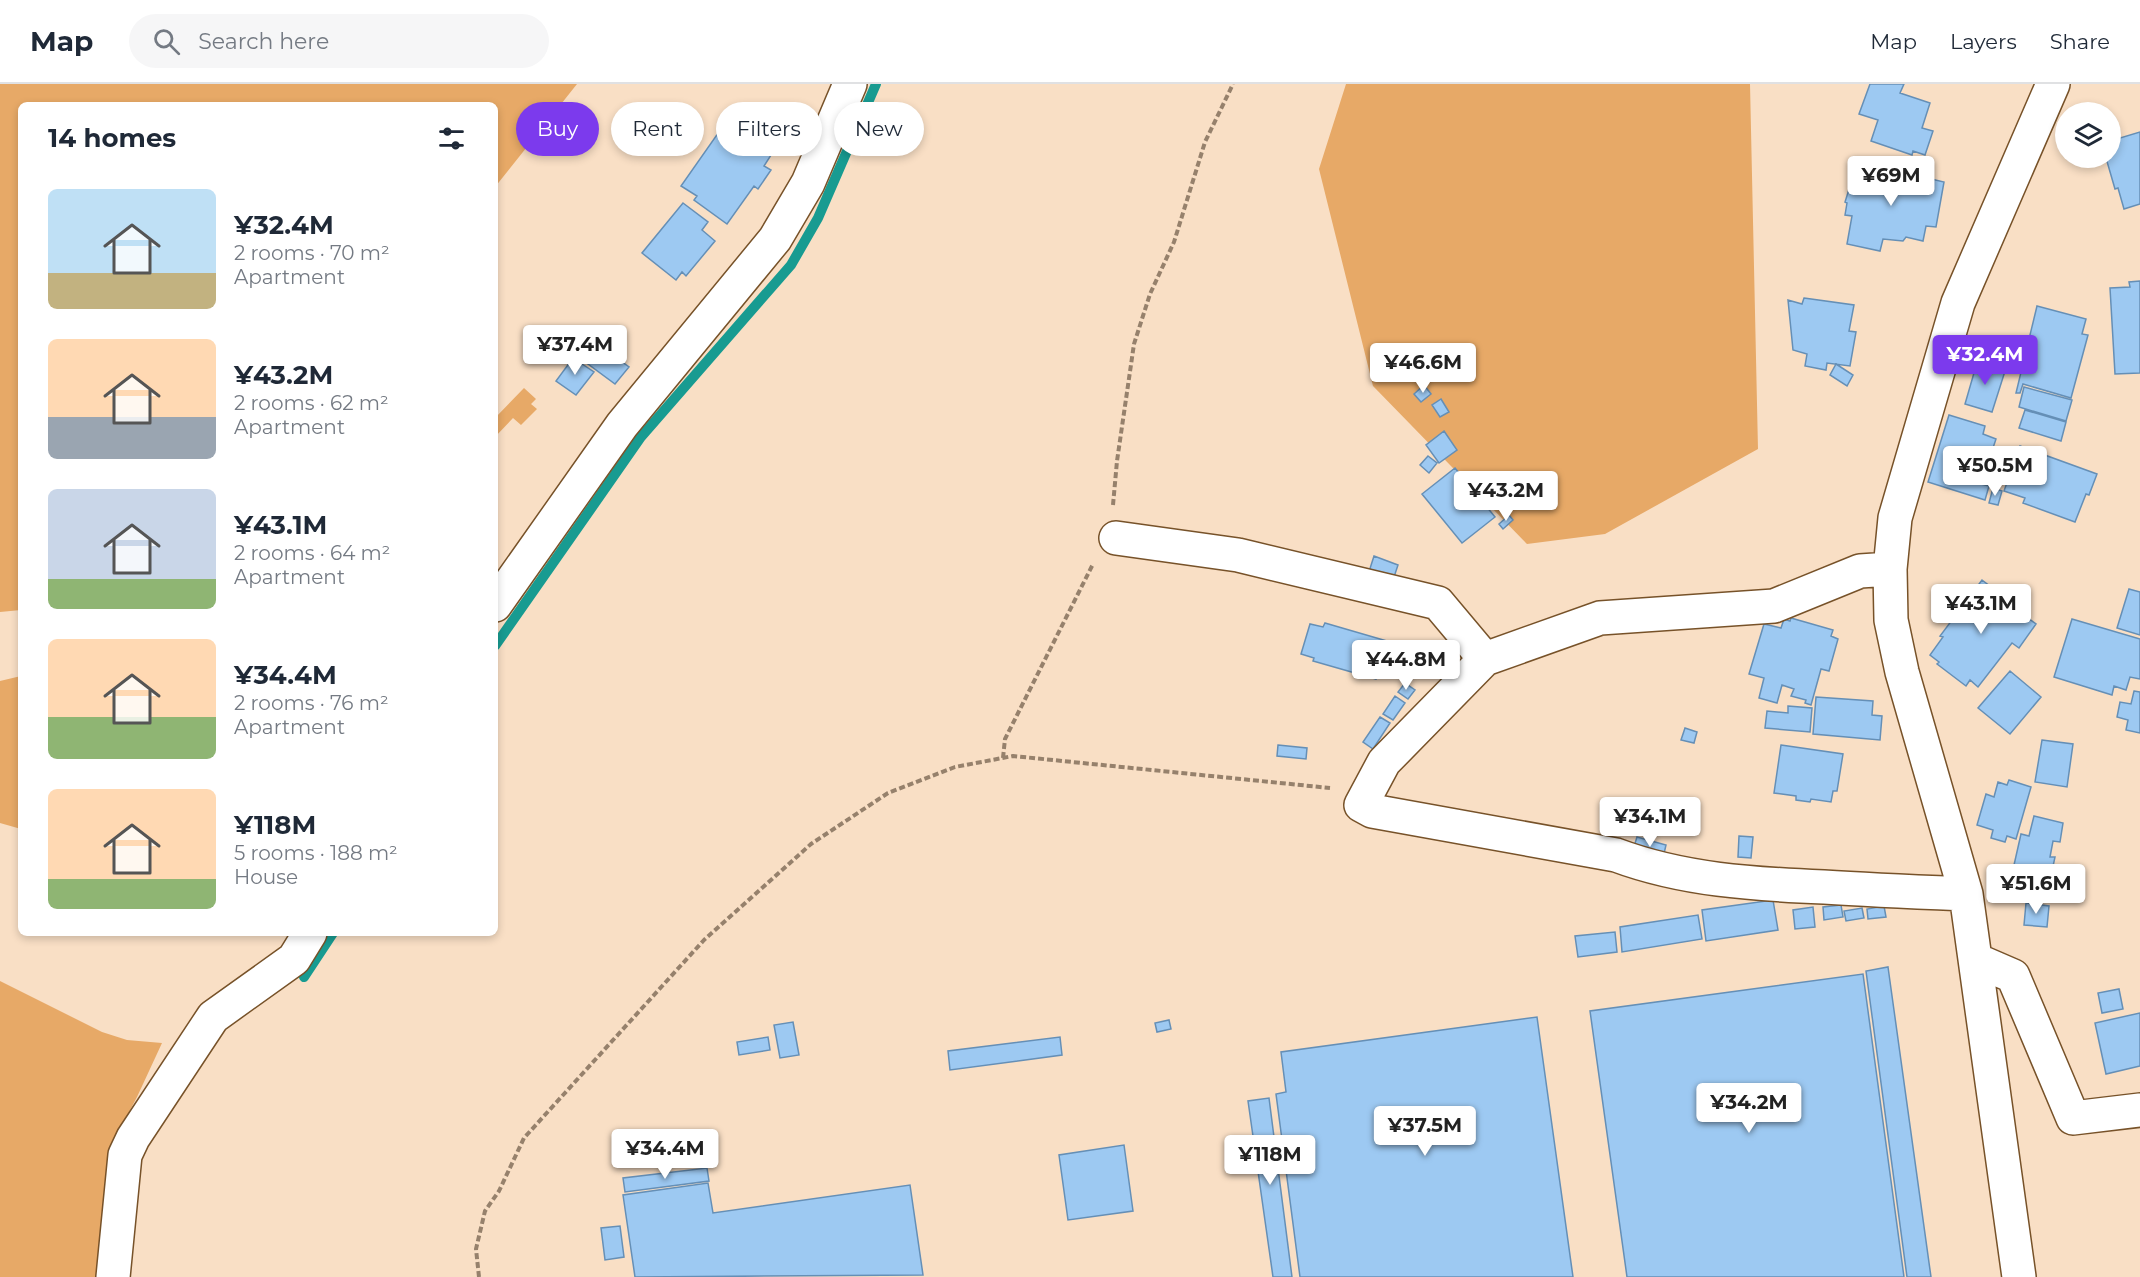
<!DOCTYPE html>
<html lang="en">
<head>
<meta charset="utf-8">
<style>
	body { margin:0; font-family:Montserrat,sans-serif; background:#f6f6f7; color:#1f2937; height:100vh; display:flex; flex-direction:column; font-size:22px; white-space:nowrap }
	* { box-sizing:border-box; margin:0 }
	p { font-size:20px; color:#747a83 }
	.icon { flex:none; width:33px; height:33px; fill:none; stroke:currentColor; stroke-width:2; stroke-linecap:round; stroke-linejoin:round }
	.map { position:relative; flex:1; overflow:hidden }
	.panel { position:absolute; left:18px; top:18px; width:480px; height:834px; display:flex; flex-direction:column; background:#fff; border-radius:9px; box-shadow:0 3px 9px #0003 }
	.panel>* { flex:none }
	.guide { position:absolute; left:516px; top:18px; width:570px; height:54px; display:flex; gap:12px }
	.buttons { position:absolute; left:2055px; top:18px; display:grid; gap:12px }
	.buttons a { display:grid; place-items:center; width:66px; height:66px; border-radius:50%; background:#fff; box-shadow:0 3px 9px #0003; font-size:30px }
	.price { position:absolute; translate:-50% -51px; padding:0 14px; border-radius:6px; background:#fff; color:#222; font-size:20px; line-height:39px; filter:drop-shadow(0 2px 3px #0008) }
	.price::after { content:''; position:absolute; left:50%; top:36px; width:18px; height:14px; margin-left:-9px; background:inherit; clip-path:polygon(0 0,100% 0,50% 100%) }
	.price.active { background:#7c3aed; color:#fff }
	ul { padding:0; list-style:none }
	li { display:flex; align-items:center; gap:18px; height:150px; padding:0 30px }
	li span { display:grid; place-items:center; flex:none; width:168px; height:120px; border-radius:9px; color:#555 }
	li>.icon { margin-inline-start:auto }
	span .icon { width:72px; height:72px; fill:#fffc; stroke-width:1 }
	li b { font-size:26px }
	h2 { display:flex; justify-content:space-between; align-items:center; height:72px; padding:0 30px; font-size:26px }
	.pill { padding:0 21px; border-radius:27px; background:#fff; box-shadow:0 3px 9px #0003; font-size:21px; line-height:54px }
	.pill.active { background:#7c3aed; color:#fff }
	header { display:flex; align-items:center; gap:36px; box-sizing:border-box; height:84px; padding:0 30px; background:#fff; border-bottom:2px solid #e0e1e3 }
	header strong { font-size:28px }
	nav { display:flex; gap:33px; margin-inline-start:auto; font-size:21px }
	.search { width:420px; height:54px; background:#f6f6f7; display:flex; align-items:center; gap:15px; box-sizing:border-box; padding:0 21px; border-radius:33px; color:#747a83; font-size:22px }
	.map>svg:first-child { display:block }
	.green { fill:#e7a967 }
	.lines { fill:none; stroke-linecap:round; stroke-linejoin:round }
	.stream { stroke:#189b91; stroke-width:10 }
	.building { fill:#9dc9f2; stroke:#658fb6; stroke-width:1.5 }
	.minor-casing { stroke:#775229; stroke-width:36 }
	.path { stroke:#96816c; stroke-width:4; stroke-dasharray:6 3; stroke-linecap:butt }
	.minor { stroke:#fff; stroke-width:33 }
</style>
</head>
<body>
<header>
<strong>Map</strong>
<div class="search"><svg class="icon" aria-label="search" viewBox="0 0 24 24"><circle cx="10" cy="10" r="6"/><path d="M15 15l6 6"/></svg>Search here</div>
<nav><a>Map</a><a>Layers</a><a>Share</a></nav>
</header>
<div class="map">
<svg width="2140" height="1193" viewBox="0 0 2140 1193">
	<rect width="100%" height="100%" fill="#f9dfc5"/>
	<path class="green" d="M0,0H577L495,103V21H21V526L0,528Z
		M1346,0H1750L1758,365L1605,450L1527,460L1373,302L1319,85Z
		M524,304L536,315L531,320L537,325L521,341L513,334L495,353V334Z
		M21,592V745L0,739V597Z
		M0,897L102,948L127,956L162,959L137,1013L121,1043L101,1193H0Z"/>
	<g class="lines">
		<path class="stream" d="M495,562L641,353L791,181L818,134L876,0
			M304,893L333,849"/>
	</g>
	<path class="building" d="M1870,0H1904L1900,9L1930,19L1922,44L1933,47L1925,71L1913,67L1912,71L1871,57L1878,36L1859,30Z
		M745,21L752,26L745,36L737,30Z
		M728,35L773,68L764,82L771,86L758,105L754,102L727,140L694,116L697,112L681,102Z
		M2140,48V120L2124,125L2118,104L2115,105L2106,74H2110V57Z
		M1864,83L1881,86V83L1944,98L1936,143L1926,142L1923,157L1906,153L1903,157L1883,155L1880,167L1847,160L1852,132L1845,131L1847,119L1845,118L1850,102L1857,103Z
		M683,119L708,138L702,146L715,157L686,192L682,188L676,196L642,169Z
		M2140,197V289L2115,290L2110,204L2130,203L2129,198Z
		M1804,214L1854,221L1849,247L1856,248L1850,282L1827,279L1826,286L1805,282L1807,270L1793,266L1788,216L1802,220Z
		M2037,222L2086,235L2082,250L2088,251L2071,314L2023,300L2020,309H2016Z
		M596,259L629,283L615,300L584,277Z
		M573,274L594,288L576,311L556,297Z
		M1978,275L2006,284L1992,328L1965,320Z
		M1836,280L1853,291L1847,302L1830,291Z
		M1424,301L1431,310L1421,318L1414,310Z
		M2024,303L2072,316L2066,337L2019,323Z
		M1441,315L1449,328L1440,333L1432,321Z
		M2025,326L2066,338L2061,357L2019,344Z
		M1949,331L1985,342L1983,350L1996,355L1981,400L1989,402L1985,416L1928,398Z
		M1444,347L1457,366L1439,379L1426,361Z
		M2020,362L2097,390L2089,411L2086,410L2075,438L2023,419L2025,414L2004,407Z
		M1428,372L1437,379L1429,389L1420,381Z
		M1455,384L1495,433L1462,459L1422,410Z
		M1993,404L2002,407L1998,421L1989,419Z
		M1509,431L1513,436L1503,445L1499,440Z
		M1374,472L1398,481L1390,505L1366,497Z
		M1982,496L2029,532L2028,534L2036,540L2019,564L2012,559L1978,603L1970,596L1966,602L1937,580L1939,578L1930,571L1943,553L1940,552Z
		M2129,505L2140,508V551L2117,544Z
		M1791,534L1833,546L1831,552L1838,555L1829,587L1821,585L1811,621L1805,619L1806,616L1791,612L1794,605L1782,601L1777,619L1759,614L1764,594L1749,590L1764,540L1781,544L1784,535L1790,537Z
		M2072,535L2140,555V595L2130,593L2126,606L2114,602L2112,611L2054,593Z
		M1325,539L1387,557L1386,561L1397,564L1390,589L1379,586L1376,595L1313,577L1314,574L1301,570L1310,540L1323,543Z
		M1429,567L1438,573L1424,592L1416,585Z
		M2010,587L2041,613L2010,650L1978,624Z
		M1405,599L1415,606L1408,615L1398,608Z
		M2134,607L2140,608V649L2126,646L2128,636L2117,633L2120,618L2131,620Z
		M1395,612L1405,619L1393,636L1383,630Z
		M1816,613L1873,617L1872,631L1882,632L1880,656L1813,650Z
		M1788,622L1812,624L1810,648L1765,644L1767,627L1788,629Z
		M1380,633L1390,639L1373,665L1363,658Z
		M1685,644L1697,648L1694,659L1681,656Z
		M2042,656L2073,660L2067,703L2035,698Z
		M1278,661L1307,664L1306,675L1277,672Z
		M1781,661L1843,670L1837,707H1833L1831,718L1811,715L1810,718L1796,716V712L1774,709Z
		M2009,696L2031,703L2016,755L2007,752L2005,758L1991,754L1993,746L1977,741L1986,710L1994,713L1998,698L2007,701Z
		M2034,732L2063,739L2060,758L2053,757L2050,773H2055L2049,801L2025,796L2026,790L2020,789L2022,783L2014,781L2021,750L2029,752Z
		M1739,752L1753,753L1751,774L1738,773Z
		M1637,753L1666,761L1663,774L1633,766Z
		M1773,816L1778,846L1706,857L1702,826Z
		M2026,819L2049,822L2047,843L2024,841Z
		M1841,821L1843,833L1824,836L1823,823Z
		M1884,822L1886,833L1868,835L1867,825Z
		M1813,823L1815,843L1795,845L1793,826Z
		M1862,824L1864,834L1846,837L1844,827Z
		M1698,831L1702,855L1622,868L1620,843Z
		M1615,848L1617,868L1578,873L1575,852Z
		M1888,883L1931,1193H1907L1866,887Z
		M1863,890L1904,1193H1627L1590,927Z
		M2119,905L2123,925L2102,929L2098,909Z
		M2140,929V982L2106,990L2095,939Z
		M1537,933L1573,1193H1300L1276,1010L1286,1008L1281,968Z
		M1169,936L1171,945L1157,948L1155,939Z
		M793,938L799,971L780,974L774,941Z
		M768,953L770,966L739,971L737,958Z
		M1060,953L1062,971L950,986L948,967Z
		M1269,1014L1292,1193H1273L1248,1017Z
		M1124,1061L1133,1127L1068,1136L1059,1071Z
		M707,1084L709,1097L625,1108L623,1094Z
		M708,1099L713,1129L910,1101L923,1191L635,1193L623,1111Z
		M620,1142L624,1173L605,1176L601,1144Z"/>
	<g class="lines">
		<defs>
			<path id="minor" d="M1116,454L1238,471L1438,519L1485,575
				M1890,485L1860,487L1774,522L1600,534L1485,575L1384,678L1361,721L1372,727L1616,771C1683,796 1753,800 1824,803C1871,806 1919,808 1966,810
				M495,521L622,341L775,155L808,99L850,0
				M1976,876L2013,892L2073,1034L2140,1026
				M113,1193L125,1071L133,1054L213,933L294,875L310,849
				M2019,1193L1966,810L1902,588L1891,536L1890,485L1895,434L1958,219L2053,0"/>
		</defs>
		<use href="#minor" class="minor-casing"/>
		<path class="path" d="M1113,421L1117,377L1134,260L1150,210L1174,158L1205,58L1233,0
			M1003,674L1005,655L1093,480
			M479,1193L476,1165L485,1127L499,1107L524,1054L704,856L811,760L888,709L955,683L1013,672L1330,704"/>
		<use href="#minor" class="minor"/>
	</g>
</svg>
<div class="buttons">
<a><svg class="icon" aria-label="layers" viewBox="0 0 24 24"><path d="M12 4l9 5-9 5-9-5zM3 14l9 5 9-5"/></svg></a>
</div>
<b class="price" style="left:1891px;top:123px">¥69M</b>
<b class="price" style="left:575px;top:292px">¥37.4M</b>
<b class="price active" style="left:1985px;top:302px">¥32.4M</b>
<b class="price" style="left:1423px;top:310px">¥46.6M</b>
<b class="price" style="left:1995px;top:413px">¥50.5M</b>
<b class="price" style="left:1506px;top:438px">¥43.2M</b>
<b class="price" style="left:1981px;top:551px">¥43.1M</b>
<b class="price" style="left:1406px;top:607px">¥44.8M</b>
<b class="price" style="left:1650px;top:764px">¥34.1M</b>
<b class="price" style="left:2036px;top:831px">¥51.6M</b>
<b class="price" style="left:1749px;top:1050px">¥34.2M</b>
<b class="price" style="left:1425px;top:1073px">¥37.5M</b>
<b class="price" style="left:665px;top:1096px">¥34.4M</b>
<b class="price" style="left:1270px;top:1102px">¥118M</b>
<div class="guide">
<a class="pill active">Buy</a>
<a class="pill">Rent</a>
<a class="pill">Filters</a>
<a class="pill">New</a>
</div>
<section class="panel">
<h2>14 homes<svg class="icon" aria-label="filters" viewBox="0 0 24 24"><path d="M4 7h16M4 17h16"/><circle cx="9" cy="7" r="2"/><circle cx="15" cy="17" r="2"/></svg></h2>
<ul>
<li><span style="background:linear-gradient(#bfe0f5 70%,#c2b280 0)"><svg class="icon" aria-label="home" viewBox="0 0 24 24"><path d="M3 11l9-7 9 7M6 9v11h12V9"/></svg></span><div><b>¥32.4M</b><p>2 rooms · 70 m²</p><p>Apartment</p></div></li>
<li><span style="background:linear-gradient(#ffd9b3 65%,#9aa5b1 0)"><svg class="icon" aria-label="home" viewBox="0 0 24 24"><path d="M3 11l9-7 9 7M6 9v11h12V9"/></svg></span><div><b>¥43.2M</b><p>2 rooms · 62 m²</p><p>Apartment</p></div></li>
<li><span style="background:linear-gradient(#c9d6e8 75%,#8fb573 0)"><svg class="icon" aria-label="home" viewBox="0 0 24 24"><path d="M3 11l9-7 9 7M6 9v11h12V9"/></svg></span><div><b>¥43.1M</b><p>2 rooms · 64 m²</p><p>Apartment</p></div></li>
<li><span style="background:linear-gradient(#ffd9b3 65%,#8fb573 0)"><svg class="icon" aria-label="home" viewBox="0 0 24 24"><path d="M3 11l9-7 9 7M6 9v11h12V9"/></svg></span><div><b>¥34.4M</b><p>2 rooms · 76 m²</p><p>Apartment</p></div></li>
<li><span style="background:linear-gradient(#ffd9b3 75%,#8fb573 0)"><svg class="icon" aria-label="home" viewBox="0 0 24 24"><path d="M3 11l9-7 9 7M6 9v11h12V9"/></svg></span><div><b>¥118M</b><p>5 rooms · 188 m²</p><p>House</p></div></li>
</ul>
</section>
</div>
</body>
</html>
